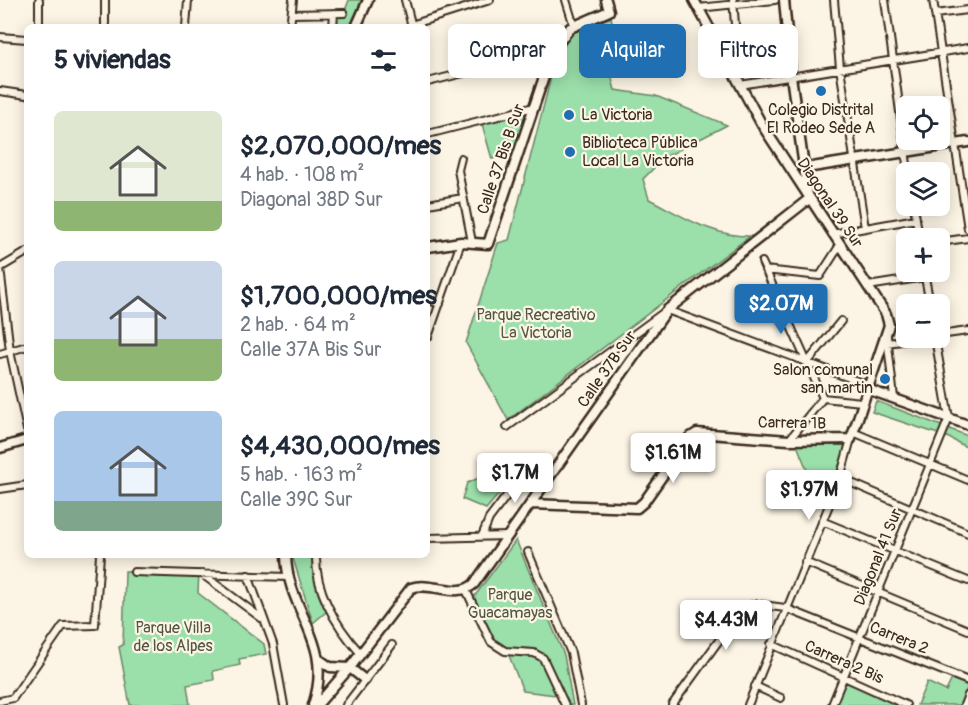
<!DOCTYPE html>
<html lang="es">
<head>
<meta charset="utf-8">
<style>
	body { margin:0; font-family:Pangolin,sans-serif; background:#f6f6f7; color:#1f2937; height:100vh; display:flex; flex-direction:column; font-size:22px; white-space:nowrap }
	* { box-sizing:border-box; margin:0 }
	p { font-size:20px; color:#747a83 }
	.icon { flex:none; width:33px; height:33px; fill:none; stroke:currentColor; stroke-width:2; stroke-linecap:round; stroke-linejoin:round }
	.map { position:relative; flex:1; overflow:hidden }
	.side { position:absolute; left:24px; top:24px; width:406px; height:534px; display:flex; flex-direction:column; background:#fff; border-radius:9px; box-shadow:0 3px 15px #0003 }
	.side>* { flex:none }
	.hud { position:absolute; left:448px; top:24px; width:429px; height:54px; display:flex; gap:12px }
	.tools { position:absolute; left:896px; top:96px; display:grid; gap:12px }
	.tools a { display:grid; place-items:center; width:54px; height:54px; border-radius:9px; background:#fff; box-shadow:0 3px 15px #0003; font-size:30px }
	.price { position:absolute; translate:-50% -51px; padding:0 14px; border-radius:6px; background:#fff; color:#222; font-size:20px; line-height:39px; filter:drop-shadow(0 2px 3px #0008) }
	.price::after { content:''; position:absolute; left:50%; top:36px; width:18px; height:14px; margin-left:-9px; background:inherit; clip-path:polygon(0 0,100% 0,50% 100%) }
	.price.current { background:#1f6fb2; color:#fff }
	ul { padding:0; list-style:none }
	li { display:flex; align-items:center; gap:18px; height:150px; padding:0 30px }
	li span { display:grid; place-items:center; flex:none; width:168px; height:120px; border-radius:9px; color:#555 }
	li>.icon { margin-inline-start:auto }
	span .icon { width:72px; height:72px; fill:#fffc; stroke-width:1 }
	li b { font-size:26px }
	h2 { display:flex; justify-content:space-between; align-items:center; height:72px; padding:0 30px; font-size:26px }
	.pill { padding:0 21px; border-radius:9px; background:#fff; box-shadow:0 3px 15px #0003; font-size:21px; line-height:54px }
	.pill.current { background:#1f6fb2; color:#fff }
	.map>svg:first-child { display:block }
	.green { fill:#9bdfab; stroke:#6b8464; stroke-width:1.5 }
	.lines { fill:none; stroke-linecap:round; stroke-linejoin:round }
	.street-casing { stroke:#3b2a1e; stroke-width:10 }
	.secondary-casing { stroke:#3b2a1e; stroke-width:13 }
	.street { stroke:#fcf5e5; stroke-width:6 }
	.secondary { stroke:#fcf5e5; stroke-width:8 }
	.poi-dot { fill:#1f6fb2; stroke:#fcf5e5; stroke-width:2 }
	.labels { text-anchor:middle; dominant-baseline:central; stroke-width:4.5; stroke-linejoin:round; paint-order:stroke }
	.poi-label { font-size:16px; fill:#3b2a1e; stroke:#fcf5e5; text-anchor:start }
	.street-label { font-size:16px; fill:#3b2a1e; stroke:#fcf5e5 }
	.park-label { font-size:16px; fill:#535741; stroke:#fcf5e5 }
</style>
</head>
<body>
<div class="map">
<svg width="968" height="705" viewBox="0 0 968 705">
	<rect width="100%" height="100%" fill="#fcf5e5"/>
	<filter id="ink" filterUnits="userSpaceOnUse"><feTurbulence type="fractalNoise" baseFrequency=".0167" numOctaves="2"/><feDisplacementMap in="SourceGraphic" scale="12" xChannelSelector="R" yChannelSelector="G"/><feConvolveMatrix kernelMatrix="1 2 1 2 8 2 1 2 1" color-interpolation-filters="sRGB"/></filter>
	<g filter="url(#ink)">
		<path class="green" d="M349,0H363L351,27H335L336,14L344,13Z
			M611,17L620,58L608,64L615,90L656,96L727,125L665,157L643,179L649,199C681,215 713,237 750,236L508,420L466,343L498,243L509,240L557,54L573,32Z
			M527,111L513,153L492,159L482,124Z
			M876,401L968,436V448L947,437L872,412Z
			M797,445H846L827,501L817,495Z
			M520,460L510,468L504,488L486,509L462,499L467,483Z
			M516,540L564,655L573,705H569L564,696L523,691L506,648L496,645L474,597Z
			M292,555H314V577L326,612L313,623Z
			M125,571L199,572L198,593L264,644L266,654L239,659L240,665L213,671L214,680L187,685L190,705H130L119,647L123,645Z
			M953,677L968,686L961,705H917L927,682L946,691Z
			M846,682L901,705H835Z"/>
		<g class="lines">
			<defs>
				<path id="street" d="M405,0L412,27
					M566,0L574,26
					M733,0L740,85L968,48
					M834,0L840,68L865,228
					M885,0L908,172
					M933,0L968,229
					M698,8L775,0
					M292,14L344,13
					M935,14L968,10
					M411,25L490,0
					M39,27V0
					M105,27V0
					M186,27L188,0
					M290,27L293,0
					M333,27L334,13
					M0,37L27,39
					M428,82L553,50
					M0,91L27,95
					M428,134L534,107
					M461,158L458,170L472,242
					M428,204L463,198
					M914,206L919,238
					M832,234L916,219
					M939,242L968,238
					M27,252L0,268L10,351L27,430
					M762,262L823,398
					M765,270L820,276L840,245
					M924,272L930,304
					M868,286L925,277
					M428,300L440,304
					M939,335L968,331
					M887,336L894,398
					M428,337L461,242
					M887,343L924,338
					M0,354L27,346
					M807,363L841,321
					M823,398L862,402
					M507,427L667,310L868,385
					M853,432L968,480
					M789,440L823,398
					M840,478L968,533
					M0,489L27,485
					M822,521L968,581
					M482,536L489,519L508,494L522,461
					M428,538L508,536
					M528,552L571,653L581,705
					M316,555C315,592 337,627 361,654
					M805,562L968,630
					M134,572L289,577
					M202,574L264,620
					M248,575L273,644L284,705
					M466,590L491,642L505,651L534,653L543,658L565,705
					M771,644L906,705
					M755,686L781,698
					M13,698L63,626L95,625L100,555
					M0,701L13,698
					M346,705L392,645
					M672,705L741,610L755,604L785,608L968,681
					M748,705L840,478L851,439
					M832,705L949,418L935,338
					M964,705L968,695"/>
				<path id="secondary" d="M784,0L791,76L808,195
					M356,27L368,0
					M806,168L968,142
					M428,247L461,242L488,244L553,50L570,28L609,11L606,0
					M867,389L968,425
					M0,448L27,440
					M531,504L637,508L644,502L689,438L697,433L789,440L851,439L889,325L886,314L762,125L694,0
					M286,555C287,612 335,641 313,705
					M320,660L330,667L350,668L365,680
					M317,705L352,665L411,588C432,581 457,599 474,584L667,310L809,199"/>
			</defs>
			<use href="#street" class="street-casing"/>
			<use href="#secondary" class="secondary-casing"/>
			<use href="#street" class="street"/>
			<use href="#secondary" class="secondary"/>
		</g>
	</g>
	<g class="poi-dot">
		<circle cx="821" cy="91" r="6"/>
		<circle cx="569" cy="115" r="6"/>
		<circle cx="570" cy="152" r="6"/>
		<circle cx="885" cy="379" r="6"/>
	</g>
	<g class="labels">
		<g class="poi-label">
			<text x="821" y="110" text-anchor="middle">Colegio Distrital<tspan x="821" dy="18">El Rodeo Sede A</tspan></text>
			<text x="581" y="115">La Victoria</text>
			<text x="582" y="143">Biblioteca Pública<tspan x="582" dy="18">Local La Victoria</tspan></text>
			<text x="873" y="370" text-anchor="end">Salon comunal<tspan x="873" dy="18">san martin</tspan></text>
		</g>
		<g class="street-label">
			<text transform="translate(501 159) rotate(-71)">Calle 37 Bis B Sur</text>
			<text transform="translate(830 203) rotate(56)">Diagonal 39 Sur</text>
			<text transform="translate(607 369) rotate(-55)">Calle 37B Sur</text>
			<text transform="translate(792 423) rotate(1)">Carrera 1B</text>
			<text transform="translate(878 557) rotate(-68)">Diagonal 41 Sur</text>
			<text transform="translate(899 638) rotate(22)">Carrera 2</text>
			<text transform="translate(844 662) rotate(24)">Carrera 2 Bis</text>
		</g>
		<g class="park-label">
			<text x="536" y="315">Parque Recreativo<tspan x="536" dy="18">La Victoria</tspan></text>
			<text x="510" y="595">Parque<tspan x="510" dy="18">Guacamayas</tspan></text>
			<text x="173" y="628">Parque Villa<tspan x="173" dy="18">de los Alpes</tspan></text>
		</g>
	</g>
</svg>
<div class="tools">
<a><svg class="icon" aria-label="locate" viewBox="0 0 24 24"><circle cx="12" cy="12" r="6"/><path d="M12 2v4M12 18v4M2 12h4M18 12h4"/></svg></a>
<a><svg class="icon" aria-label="layers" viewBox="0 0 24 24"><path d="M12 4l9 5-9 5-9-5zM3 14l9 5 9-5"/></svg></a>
<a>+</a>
<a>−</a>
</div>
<b class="price current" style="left:781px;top:335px">$2.07M</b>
<b class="price" style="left:673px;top:484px">$1.61M</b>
<b class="price" style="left:515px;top:504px">$1.7M</b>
<b class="price" style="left:809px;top:521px">$1.97M</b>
<b class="price" style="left:726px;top:651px">$4.43M</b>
<div class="hud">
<a class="pill">Comprar</a>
<a class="pill current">Alquilar</a>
<a class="pill">Filtros</a>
</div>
<section class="side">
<h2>5 viviendas<svg class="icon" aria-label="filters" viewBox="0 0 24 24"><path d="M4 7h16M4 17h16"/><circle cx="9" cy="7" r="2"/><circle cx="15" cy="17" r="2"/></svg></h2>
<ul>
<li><span style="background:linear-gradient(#dfe7d0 75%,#8fb573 0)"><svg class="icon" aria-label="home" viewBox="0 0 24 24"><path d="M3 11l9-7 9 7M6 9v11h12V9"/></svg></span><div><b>$2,070,000/mes</b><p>4 hab. · 108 m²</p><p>Diagonal 38D Sur</p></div></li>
<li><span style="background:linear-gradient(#c9d6e8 65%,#8fb573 0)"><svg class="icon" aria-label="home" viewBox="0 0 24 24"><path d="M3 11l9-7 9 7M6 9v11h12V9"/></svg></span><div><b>$1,700,000/mes</b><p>2 hab. · 64 m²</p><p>Calle 37A Bis Sur</p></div></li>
<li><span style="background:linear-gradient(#a9c7e8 75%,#7fa58c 0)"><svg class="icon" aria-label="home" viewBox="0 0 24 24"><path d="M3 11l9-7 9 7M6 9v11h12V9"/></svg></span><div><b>$4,430,000/mes</b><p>5 hab. · 163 m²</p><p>Calle 39C Sur</p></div></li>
</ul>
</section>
</div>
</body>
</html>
